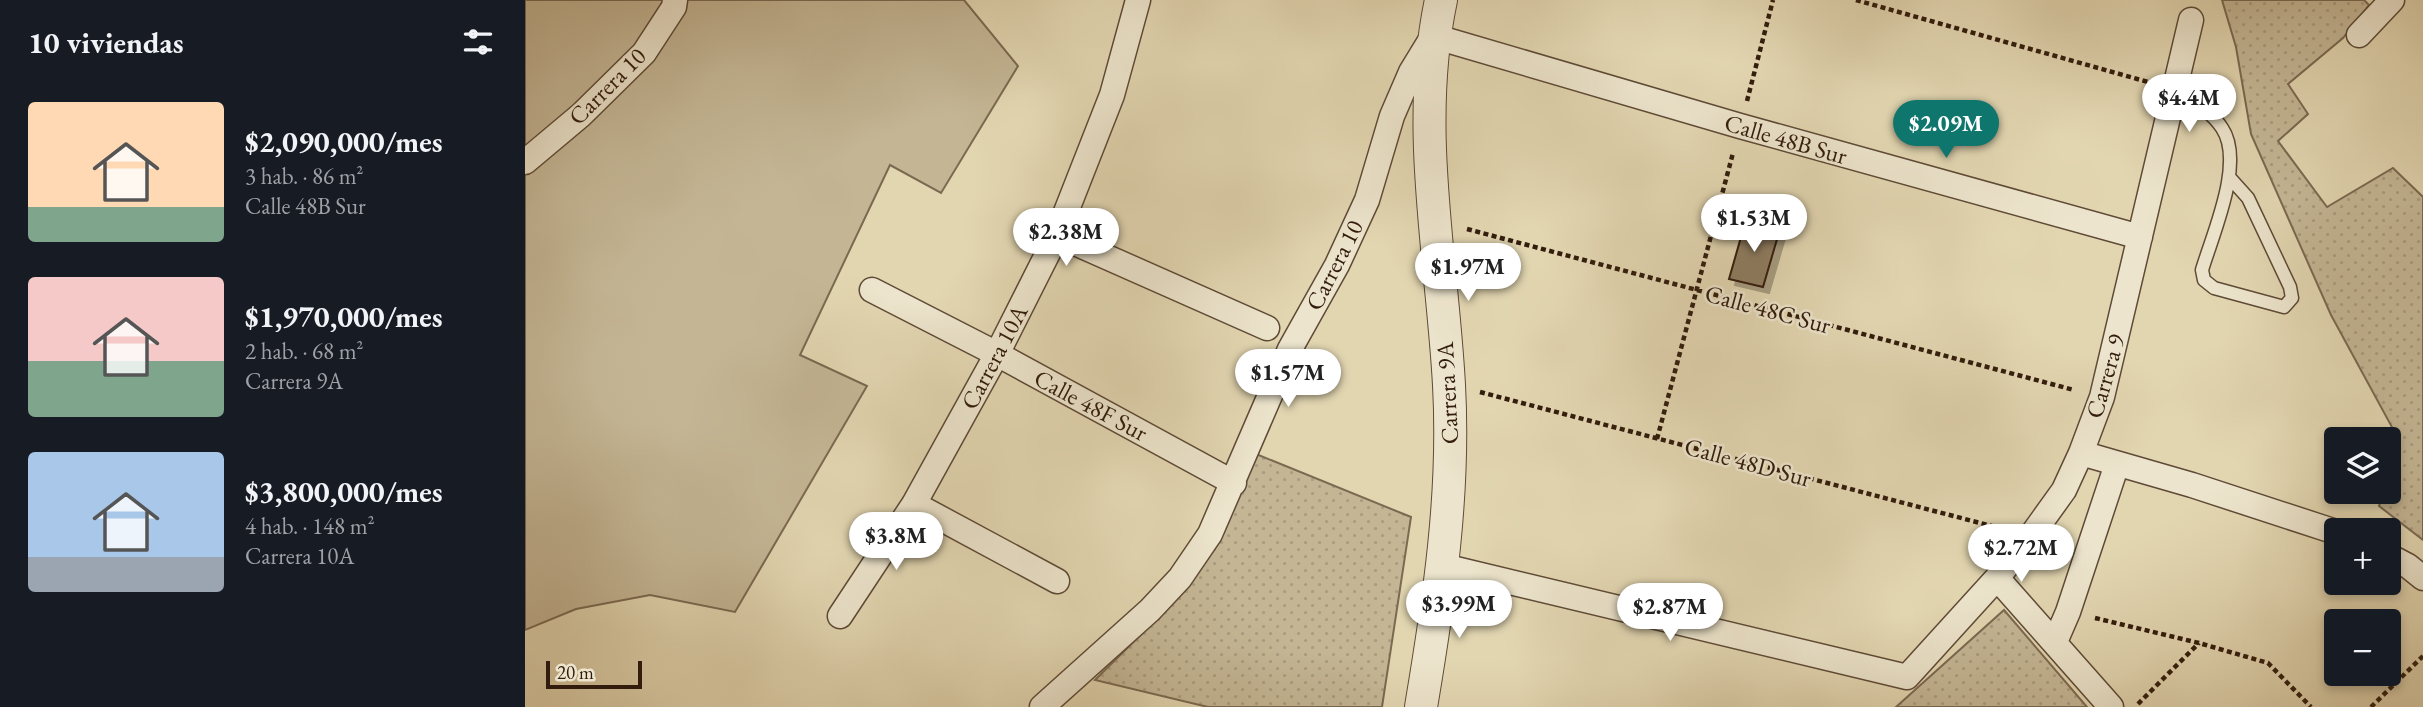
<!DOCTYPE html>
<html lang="es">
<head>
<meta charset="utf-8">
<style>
	body { margin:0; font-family:"EB Garamond",serif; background:#242831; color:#f1f3f6; height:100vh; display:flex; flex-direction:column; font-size:26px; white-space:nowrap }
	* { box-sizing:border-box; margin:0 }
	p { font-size:23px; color:#9ea1a6 }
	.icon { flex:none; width:38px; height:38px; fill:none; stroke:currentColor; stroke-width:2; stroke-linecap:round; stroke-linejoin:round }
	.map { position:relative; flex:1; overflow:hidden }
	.drawer { display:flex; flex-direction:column; background:#171b24; width:525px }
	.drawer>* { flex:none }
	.controls { position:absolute; left:1799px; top:427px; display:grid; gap:14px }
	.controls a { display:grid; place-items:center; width:77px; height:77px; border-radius:7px; background:#171b24; box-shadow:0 4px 10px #0003; font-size:35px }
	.scale { position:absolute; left:21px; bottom:18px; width:96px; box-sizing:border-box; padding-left:7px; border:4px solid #321c0d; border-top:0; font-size:19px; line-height:24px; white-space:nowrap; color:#321c0d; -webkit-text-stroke:5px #ece4cc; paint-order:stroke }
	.price { position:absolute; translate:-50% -60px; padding:0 16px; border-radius:24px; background:#fff; color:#222; font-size:23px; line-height:46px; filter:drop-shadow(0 2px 4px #0008) }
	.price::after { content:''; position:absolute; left:50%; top:42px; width:21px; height:16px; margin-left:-10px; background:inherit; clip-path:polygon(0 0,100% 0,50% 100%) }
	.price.active { background:#0f766e; color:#fff }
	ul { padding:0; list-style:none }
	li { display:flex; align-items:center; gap:21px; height:175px; padding:0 28px }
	li span { display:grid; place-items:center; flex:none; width:196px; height:140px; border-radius:7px; color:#555 }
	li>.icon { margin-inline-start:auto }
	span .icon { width:84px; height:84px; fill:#fffc; stroke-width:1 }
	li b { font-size:30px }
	h2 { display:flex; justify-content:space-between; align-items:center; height:84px; padding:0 28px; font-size:30px }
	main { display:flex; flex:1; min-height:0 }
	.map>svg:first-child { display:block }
	.grass { fill:#c4b695; stroke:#7b6951; stroke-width:2 }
	.park { fill:url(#park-dots); stroke:#7b6951; stroke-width:2 }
	.building { fill:#8e7d62; stroke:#321c0d; stroke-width:2; filter:url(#shadow) }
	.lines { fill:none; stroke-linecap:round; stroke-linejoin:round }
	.service-casing { stroke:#5e4a36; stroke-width:15 }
	.minor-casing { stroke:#5e4a36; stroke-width:27 }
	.tertiary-casing { stroke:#5e4a36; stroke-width:34 }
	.path { stroke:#321c0d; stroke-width:4.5; stroke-dasharray:5 3.5; stroke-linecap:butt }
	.service { stroke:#ece4cc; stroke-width:12 }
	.minor { stroke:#ece4cc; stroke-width:24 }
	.tertiary { stroke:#ece4cc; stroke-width:32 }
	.labels { text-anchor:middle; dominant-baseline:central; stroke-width:5; stroke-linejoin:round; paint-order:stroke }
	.street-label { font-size:24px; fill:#321c0d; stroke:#ece4cc }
</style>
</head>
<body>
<main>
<section class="drawer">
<h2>10 viviendas<svg class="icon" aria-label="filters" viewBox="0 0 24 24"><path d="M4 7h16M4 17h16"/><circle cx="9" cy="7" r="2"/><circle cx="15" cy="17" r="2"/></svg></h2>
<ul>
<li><span style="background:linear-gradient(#ffd9b3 75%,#7fa58c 0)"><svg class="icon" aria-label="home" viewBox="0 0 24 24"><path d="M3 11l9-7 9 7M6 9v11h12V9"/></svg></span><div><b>$2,090,000/mes</b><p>3 hab. · 86 m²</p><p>Calle 48B Sur</p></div></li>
<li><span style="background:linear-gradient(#f6c9c9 60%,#7fa58c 0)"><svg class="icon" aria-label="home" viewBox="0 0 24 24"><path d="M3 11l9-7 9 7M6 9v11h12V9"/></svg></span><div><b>$1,970,000/mes</b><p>2 hab. · 68 m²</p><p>Carrera 9A</p></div></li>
<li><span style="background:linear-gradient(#a9c7e8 75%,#9aa5b1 0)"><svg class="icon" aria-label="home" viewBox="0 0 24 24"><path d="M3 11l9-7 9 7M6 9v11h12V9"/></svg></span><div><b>$3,800,000/mes</b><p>4 hab. · 148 m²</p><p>Carrera 10A</p></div></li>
</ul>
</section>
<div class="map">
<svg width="1898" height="707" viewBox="0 0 1898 707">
	<defs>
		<pattern id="park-dots" width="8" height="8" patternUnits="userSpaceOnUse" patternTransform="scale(1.75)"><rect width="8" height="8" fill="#c4b695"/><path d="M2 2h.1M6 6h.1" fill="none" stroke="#a99c7f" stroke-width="1.8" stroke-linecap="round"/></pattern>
		<filter id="shadow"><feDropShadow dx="6" dy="6" stdDeviation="0" flood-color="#0004"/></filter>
	</defs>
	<rect width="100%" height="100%" fill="#e2d6b1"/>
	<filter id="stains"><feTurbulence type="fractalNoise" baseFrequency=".00286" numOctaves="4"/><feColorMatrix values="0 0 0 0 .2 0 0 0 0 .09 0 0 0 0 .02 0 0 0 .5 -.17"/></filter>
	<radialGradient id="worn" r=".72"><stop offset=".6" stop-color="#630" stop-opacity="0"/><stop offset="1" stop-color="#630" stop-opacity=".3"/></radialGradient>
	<path class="grass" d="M0,0H439L493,66L416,193L365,165L275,355L342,386L210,612L125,595L51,609L0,630Z"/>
	<path class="park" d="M1697,0H1839L1844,5L1818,38L1763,84L1783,114L1753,141L1802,207L1868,168L1898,197V540L1854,506L1859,492H1864V475L1874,440L1806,315L1726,134L1711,47Z
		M731,454L886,517L857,707H683L570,680L641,610Z
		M1479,610L1562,707H1371Z"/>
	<path class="building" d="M1220,223L1255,229L1238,287L1204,279Z"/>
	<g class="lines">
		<defs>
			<path id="service" d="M1651,90C1667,101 1686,111 1697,128C1720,162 1688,233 1677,270L1679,280L1689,288L1759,307L1767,298L1765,287L1723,198L1705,178"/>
			<path id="minor" d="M1834,35L1867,0
				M0,162L56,115L119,53L149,7L150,0
				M532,235L742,328
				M347,290L472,354L709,483
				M1556,453L1667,485L1811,532
				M389,504L532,581
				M1864,556L1883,566L1898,578
				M918,566L1382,677L1472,578L1506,536L1539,490L1556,453L1577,397L1666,20
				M1472,578L1586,707
				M315,616L389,504L472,354L532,235L587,95L613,0
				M1530,642L1543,612L1592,464
				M517,707L625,610L655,578L685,534L765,349L812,265L842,200L867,116L886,72L908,36L1215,126L1615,237"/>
			<path id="tertiary" d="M896,707C914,600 930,494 924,385C917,257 889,128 916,0"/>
		</defs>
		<use href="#service" class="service-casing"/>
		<use href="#minor" class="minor-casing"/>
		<use href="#tertiary" class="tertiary-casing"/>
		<path class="path" d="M1331,0L1623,82
			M1222,101L1248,0
			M942,229L1549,390
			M955,392L1478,529
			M1132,439L1208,153
			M1570,618L1674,643L1743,663L1786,707
			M1613,704L1674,643
			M1846,707L1898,656"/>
		<use href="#service" class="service"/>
		<use href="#minor" class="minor"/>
		<use href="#tertiary" class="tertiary"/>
	</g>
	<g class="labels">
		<g class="street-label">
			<text transform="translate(82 86) rotate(-45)">Carrera 10</text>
			<text transform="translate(1261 139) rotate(16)">Calle 48B Sur</text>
			<text transform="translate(809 265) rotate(-63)">Carrera 10</text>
			<text transform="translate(1243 309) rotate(15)">Calle 48C Sur</text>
			<text transform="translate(469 357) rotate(-62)">Carrera 10A</text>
			<text transform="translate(1580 376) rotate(-74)">Carrera 9</text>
			<text transform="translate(922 393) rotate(-93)">Carrera 9A</text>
			<text transform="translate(566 405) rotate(28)">Calle 48F Sur</text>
			<text transform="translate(1223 462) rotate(15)">Calle 48D Sur</text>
		</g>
	</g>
	<rect width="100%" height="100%" filter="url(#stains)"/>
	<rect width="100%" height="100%" fill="url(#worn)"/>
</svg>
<div class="controls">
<a><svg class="icon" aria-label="layers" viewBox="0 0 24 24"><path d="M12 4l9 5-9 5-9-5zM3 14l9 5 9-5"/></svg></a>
<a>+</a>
<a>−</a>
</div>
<div class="scale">20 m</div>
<b class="price" style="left:1664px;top:134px">$4.4M</b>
<b class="price active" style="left:1421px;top:160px">$2.09M</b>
<b class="price" style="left:1229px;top:254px">$1.53M</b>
<b class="price" style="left:541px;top:268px">$2.38M</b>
<b class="price" style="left:943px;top:303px">$1.97M</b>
<b class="price" style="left:763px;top:409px">$1.57M</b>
<b class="price" style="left:371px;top:572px">$3.8M</b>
<b class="price" style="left:1496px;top:584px">$2.72M</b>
<b class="price" style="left:934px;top:640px">$3.99M</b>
<b class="price" style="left:1145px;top:643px">$2.87M</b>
</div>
</main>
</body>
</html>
